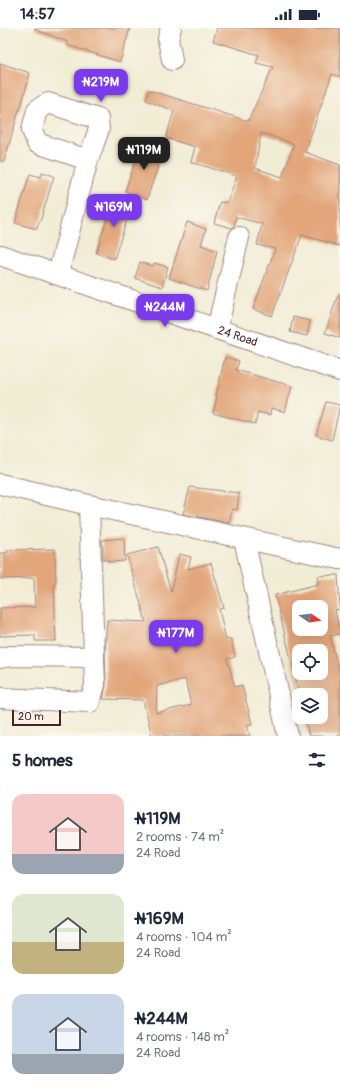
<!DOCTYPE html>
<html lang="en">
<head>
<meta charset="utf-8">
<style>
	body { margin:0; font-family:Pangolin,sans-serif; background:#f6f6f7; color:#1f2937; height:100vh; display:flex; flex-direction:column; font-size:15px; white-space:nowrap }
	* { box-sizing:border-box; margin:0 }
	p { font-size:13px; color:#747a83 }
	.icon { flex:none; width:22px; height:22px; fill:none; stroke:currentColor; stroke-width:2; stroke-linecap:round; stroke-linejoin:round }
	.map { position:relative; height:708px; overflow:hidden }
	.details { display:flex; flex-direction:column; background:#fff; flex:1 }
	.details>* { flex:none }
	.needle { width:26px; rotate:103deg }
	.tools { position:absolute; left:292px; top:572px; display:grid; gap:8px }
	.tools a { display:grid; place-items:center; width:36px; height:36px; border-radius:8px; background:#fff; box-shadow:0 4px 16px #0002; font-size:20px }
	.scale { position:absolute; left:12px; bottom:10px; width:49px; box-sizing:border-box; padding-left:4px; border:2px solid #4a1f2b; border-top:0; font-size:11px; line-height:14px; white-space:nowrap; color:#4a1f2b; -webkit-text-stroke:3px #fbf7ec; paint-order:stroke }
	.price { position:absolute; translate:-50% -34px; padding:0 9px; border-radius:8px; background:#7c3aed; color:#fff; font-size:13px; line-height:26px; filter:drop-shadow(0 1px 2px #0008) }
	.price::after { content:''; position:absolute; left:50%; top:24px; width:12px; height:9px; margin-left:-6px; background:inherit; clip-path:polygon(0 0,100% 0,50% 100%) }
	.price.active { background:#222; color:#fff }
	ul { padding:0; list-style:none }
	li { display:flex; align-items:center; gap:12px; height:100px; padding:0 12px }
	li span { display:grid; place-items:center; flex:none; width:112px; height:80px; border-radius:12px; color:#555 }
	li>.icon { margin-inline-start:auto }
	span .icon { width:48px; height:48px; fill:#fffc; stroke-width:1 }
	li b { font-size:17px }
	h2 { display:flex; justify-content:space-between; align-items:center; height:48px; padding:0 12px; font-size:17px }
	.status { display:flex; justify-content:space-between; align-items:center; height:28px; padding:0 20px; background:#fff; direction:ltr }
	.status svg { height:11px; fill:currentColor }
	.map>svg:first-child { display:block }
	.building { fill:#e2a67a; fill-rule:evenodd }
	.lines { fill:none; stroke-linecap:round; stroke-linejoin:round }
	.minor-casing { stroke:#9e8680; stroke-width:22 }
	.minor { stroke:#fff; stroke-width:20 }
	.labels { text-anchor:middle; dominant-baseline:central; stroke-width:4; stroke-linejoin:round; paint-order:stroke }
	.street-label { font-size:12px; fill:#4a1f2b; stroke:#fbf7ec }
</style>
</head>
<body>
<div class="status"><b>14:57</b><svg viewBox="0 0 49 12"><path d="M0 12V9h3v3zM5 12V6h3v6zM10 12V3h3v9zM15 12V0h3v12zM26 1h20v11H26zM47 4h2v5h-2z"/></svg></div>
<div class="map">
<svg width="340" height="708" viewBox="0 0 340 708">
	<rect width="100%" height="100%" fill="#fbf7ec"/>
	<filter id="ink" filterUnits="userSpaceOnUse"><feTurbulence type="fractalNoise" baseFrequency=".025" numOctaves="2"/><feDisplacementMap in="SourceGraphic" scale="8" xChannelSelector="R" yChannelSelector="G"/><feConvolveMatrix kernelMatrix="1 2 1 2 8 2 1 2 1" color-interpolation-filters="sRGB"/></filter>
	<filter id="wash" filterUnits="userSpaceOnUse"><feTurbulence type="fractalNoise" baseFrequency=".012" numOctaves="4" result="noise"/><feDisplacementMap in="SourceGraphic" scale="16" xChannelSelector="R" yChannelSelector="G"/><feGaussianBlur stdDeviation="0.9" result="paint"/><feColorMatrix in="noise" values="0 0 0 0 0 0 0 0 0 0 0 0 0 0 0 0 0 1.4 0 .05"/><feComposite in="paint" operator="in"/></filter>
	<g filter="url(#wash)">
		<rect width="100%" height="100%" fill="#f1ecd4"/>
		<g id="blocks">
			<path class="building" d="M35,0H130L120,34L67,17L68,14L34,1Z
				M217,0H340V49L332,46L305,124L340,137V218L302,207L272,288L253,281L275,221L257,217L262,196L236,189L234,199L232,200L214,195L220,174L227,175L237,148L191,134L195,119L166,110L174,83L146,72L149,62L248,93L273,39L256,35L259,27L213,13ZM261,105L294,116L282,149L255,140Z
				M0,35L30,45L20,82H19L4,134L0,133Z
				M141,116L163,123L147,171L125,163Z
				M42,144L54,148L40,194H39L37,201L15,195L30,146L41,149Z
				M114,170L132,176L114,231L96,225Z
				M187,194L206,201L201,217L217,223L207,263L169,250Z
				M140,234L153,238L154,235L168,239L162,259L135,250Z
				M338,267H340V310L325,305Z
				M293,289L310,293L307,308L290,304Z
				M225,329L239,333L236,342L292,358L285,384L271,380L270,387L258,384L255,396L213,385L217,369L216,368Z
				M326,374L340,377L332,412L316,407Z
				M190,459L239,465L237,482L232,481L229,495L183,486Z
				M124,510L125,533L108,534V532H103L102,512Z
				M158,519L171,564L179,526L191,529L188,541L211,535L224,580L219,581L226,612L231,611L235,629L227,631L235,659L242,657L252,696L247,697L250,708H152L143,672L103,671L106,657L105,623L107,592L146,594L127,527ZM185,651L191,677L156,685L157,658Z
				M55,521L56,555H54L56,613H35V607L0,608V580L35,579L34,550L0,551V525H8L7,522Z
				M338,547L340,581L335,582L340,606L330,608L340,647V708H309L304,689H321V667H300L275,567L318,556V548ZM299,579H321V601H299ZM299,623H321V645H299Z"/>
		</g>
	</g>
	<g filter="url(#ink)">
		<use href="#blocks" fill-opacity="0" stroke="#9e8680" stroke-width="1"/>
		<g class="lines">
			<defs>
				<g id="minor">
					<path d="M171,0L168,11L172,32"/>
					<path id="s1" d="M0,227L340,343"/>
					<path d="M58,246L88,132L99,101L98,91L48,75L37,82L32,102L37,115L88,132"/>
					<path d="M217,301L239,209"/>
					<path d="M0,456L89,477L340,531"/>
					<path d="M89,477L94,629"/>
					<path d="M244,511L288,708"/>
					<path d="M0,630L11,628L94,629L95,657L90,674L0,670"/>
				</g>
			</defs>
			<use href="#minor" class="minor-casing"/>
			<use href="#minor" class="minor"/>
		</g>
	</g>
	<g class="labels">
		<g class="street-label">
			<text stroke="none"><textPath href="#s1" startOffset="251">24 Road</textPath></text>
		</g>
	</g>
</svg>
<div class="tools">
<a><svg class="needle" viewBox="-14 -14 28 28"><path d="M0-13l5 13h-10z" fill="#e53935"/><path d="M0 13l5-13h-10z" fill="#747a83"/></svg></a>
<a><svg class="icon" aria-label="locate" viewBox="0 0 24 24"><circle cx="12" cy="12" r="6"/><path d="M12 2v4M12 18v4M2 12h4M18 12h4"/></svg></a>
<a><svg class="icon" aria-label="layers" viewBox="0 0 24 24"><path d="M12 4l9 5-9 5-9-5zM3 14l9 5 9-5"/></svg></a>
</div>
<div class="scale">20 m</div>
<b class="price" style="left:101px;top:75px">₦219M</b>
<b class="price active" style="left:144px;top:143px">₦119M</b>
<b class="price" style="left:114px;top:200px">₦169M</b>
<b class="price" style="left:165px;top:300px">₦244M</b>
<b class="price" style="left:176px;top:626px">₦177M</b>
</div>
<section class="details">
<h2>5 homes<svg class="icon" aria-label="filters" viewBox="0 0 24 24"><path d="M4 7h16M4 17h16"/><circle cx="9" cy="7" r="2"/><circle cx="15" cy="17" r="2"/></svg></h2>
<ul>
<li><span style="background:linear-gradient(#f6c9c9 75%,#9aa5b1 0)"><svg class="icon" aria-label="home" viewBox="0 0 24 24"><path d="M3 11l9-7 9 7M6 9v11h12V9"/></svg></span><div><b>₦119M</b><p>2 rooms · 74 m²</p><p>24 Road</p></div></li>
<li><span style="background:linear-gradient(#dfe7d0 60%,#c2b280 0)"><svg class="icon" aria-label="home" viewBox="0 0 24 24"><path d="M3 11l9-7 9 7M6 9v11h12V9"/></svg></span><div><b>₦169M</b><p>4 rooms · 104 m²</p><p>24 Road</p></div></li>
<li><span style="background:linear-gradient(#c9d6e8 75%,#9aa5b1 0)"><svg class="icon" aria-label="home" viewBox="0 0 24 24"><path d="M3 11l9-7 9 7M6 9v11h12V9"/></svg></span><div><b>₦244M</b><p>4 rooms · 148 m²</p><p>24 Road</p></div></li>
</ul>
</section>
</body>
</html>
